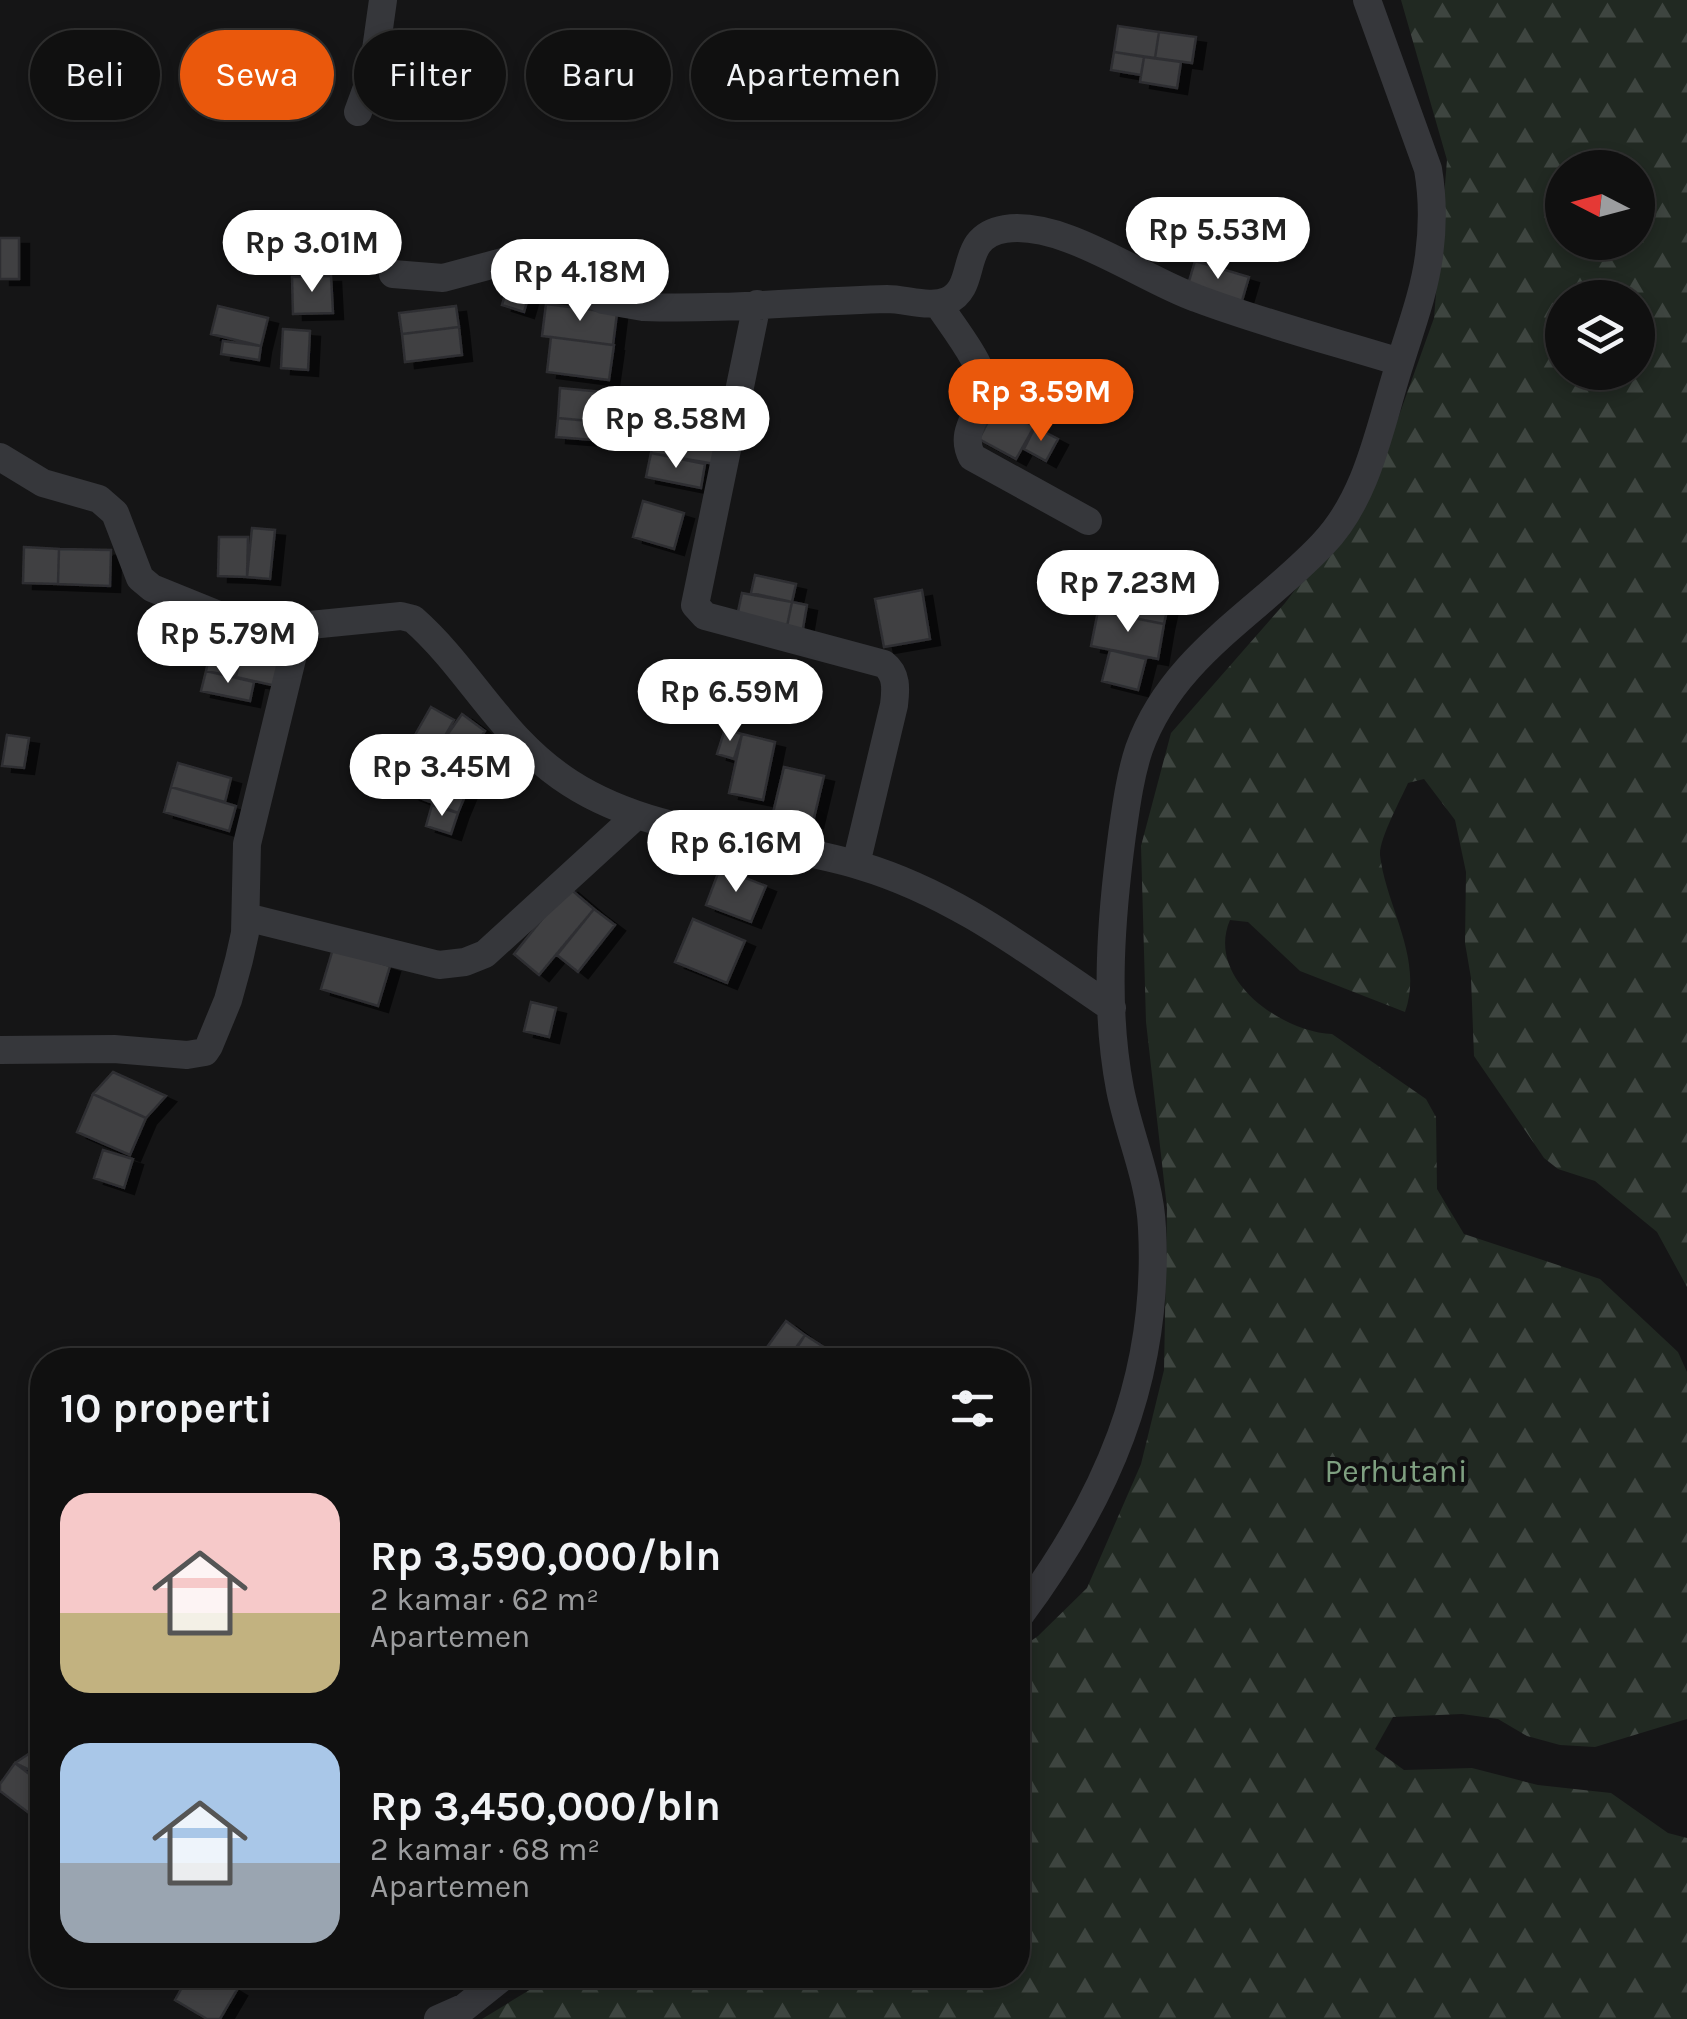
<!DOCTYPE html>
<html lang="id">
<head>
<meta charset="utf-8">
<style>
	body { margin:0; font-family:Karla,sans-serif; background:#1e1e1e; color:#f1f3f6; height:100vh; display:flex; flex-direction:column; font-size:38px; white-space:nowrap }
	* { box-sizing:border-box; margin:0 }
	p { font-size:32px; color:#9c9d9f }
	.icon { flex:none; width:55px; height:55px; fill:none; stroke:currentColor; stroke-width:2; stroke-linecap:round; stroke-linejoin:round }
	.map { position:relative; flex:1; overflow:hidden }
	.drawer { position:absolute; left:30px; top:1348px; width:1000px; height:640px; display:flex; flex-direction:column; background:#101010; border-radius:40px; box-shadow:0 5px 15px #0003,0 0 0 2px #303030 }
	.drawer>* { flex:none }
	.top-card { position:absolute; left:30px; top:30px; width:1000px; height:90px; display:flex; gap:20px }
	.needle { width:65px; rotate:276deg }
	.buttons { position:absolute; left:1545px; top:150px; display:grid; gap:20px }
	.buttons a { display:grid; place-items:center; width:110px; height:110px; border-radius:50%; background:#101010; box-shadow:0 5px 15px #0003,0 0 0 2px #303030; font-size:50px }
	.price { position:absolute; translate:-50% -85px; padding:0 22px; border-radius:35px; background:#fff; color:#222; font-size:32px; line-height:65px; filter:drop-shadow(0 2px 5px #0008) }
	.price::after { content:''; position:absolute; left:50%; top:60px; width:30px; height:22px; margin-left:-15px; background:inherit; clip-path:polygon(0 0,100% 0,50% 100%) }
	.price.active { background:#ea580c; color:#fff }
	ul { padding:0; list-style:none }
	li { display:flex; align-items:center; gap:30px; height:250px; padding:0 30px }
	li span { display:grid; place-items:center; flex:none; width:280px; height:200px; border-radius:30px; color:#555 }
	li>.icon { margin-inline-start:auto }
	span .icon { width:120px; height:120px; fill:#fffc; stroke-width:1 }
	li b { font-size:42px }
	h2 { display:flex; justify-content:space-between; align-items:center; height:120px; padding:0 30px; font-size:42px }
	.tag { padding:0 35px; border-radius:45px; background:#101010; box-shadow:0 5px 15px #0003,0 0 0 2px #303030; font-size:35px; line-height:90px }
	.tag.active { background:#ea580c; color:#fff }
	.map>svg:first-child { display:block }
	.forest { fill:url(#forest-firs); fill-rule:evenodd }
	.building { fill:#3f4043; stroke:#2f2f32; stroke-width:2.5; filter:url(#shadow) }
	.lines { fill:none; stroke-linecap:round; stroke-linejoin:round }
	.minor { stroke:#36373b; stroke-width:28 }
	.labels { text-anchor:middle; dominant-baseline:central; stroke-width:8; stroke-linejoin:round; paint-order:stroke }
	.park-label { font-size:32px; fill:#7fa081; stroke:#101011 }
</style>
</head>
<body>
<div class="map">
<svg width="1687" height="2019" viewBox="0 0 1687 2019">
	<defs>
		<pattern id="forest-firs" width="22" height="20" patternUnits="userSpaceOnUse" patternTransform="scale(2.5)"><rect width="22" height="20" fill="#212922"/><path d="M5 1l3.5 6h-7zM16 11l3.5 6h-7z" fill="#3e4540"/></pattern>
		<filter id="shadow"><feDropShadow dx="10" dy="6" stdDeviation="0" flood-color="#0009"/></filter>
	</defs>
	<rect width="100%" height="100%" fill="#151516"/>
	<path class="forest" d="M1401,0H1687V1287L1657,1232L1595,1181L1558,1169L1544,1158L1474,1056L1471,978L1465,943L1466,872L1455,820L1424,779L1408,783C1401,799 1379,839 1380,855C1386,907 1424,959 1405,1012L1300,971L1248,922L1230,920C1205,978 1281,1032 1332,1034L1426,1099L1436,1117L1437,1189L1464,1234L1600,1279L1678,1352L1687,1372V1719L1595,1747L1560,1745L1527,1736L1498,1719L1462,1714L1393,1717L1375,1749L1404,1770L1472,1768L1538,1785L1611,1793L1668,1833L1687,1838V2019H482L554,1975H1018V1650L1038,1636L1087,1588L1141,1464L1164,1370L1167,1208L1146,1022L1141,846L1171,733L1285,603L1373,488L1434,318L1447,160ZM1562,168H1638V242H1562ZM1562,298H1638V372H1562Z"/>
	<path class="building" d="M1118,26L1159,32L1155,58L1114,52Z
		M1159,32L1196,37L1192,63L1155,58Z
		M1114,52L1144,57L1141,75L1111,70Z
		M1144,57L1181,62L1177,88L1140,82Z
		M0,238H19V279H0Z
		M1195,261L1249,277L1241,304L1187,288Z
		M513,268L535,274L524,312L502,305Z
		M331,276L333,313L293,314L292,277Z
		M546,304L617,313L613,345L542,336Z
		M218,306L268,318L261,346L211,334Z
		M456,306L459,327L402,334L399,313Z
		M459,327L462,355L405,362L402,334Z
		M283,329L310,331L308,370L281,368Z
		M551,337L614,345L609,380L547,372Z
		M223,341L261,346L259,360L221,354Z
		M560,388L624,394L621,424L558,418Z
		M1023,392L1048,405L1035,427L1011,413Z
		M997,405L1035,425L1016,459L979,439Z
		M558,418L621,424L619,442L556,437Z
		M656,423L726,435L721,465L651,453Z
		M1035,427L1058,439L1046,461L1024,449Z
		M651,453L705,464L701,488L646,477Z
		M643,501L684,513L674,549L633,537Z
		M252,528L275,530L270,579L247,577Z
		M219,537H248L247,577L218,576Z
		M24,547L59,549L58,584L23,583Z
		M59,549L111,550L110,586L58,584Z
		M1108,562L1148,571L1143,588L1104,579Z
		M755,575L796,584L792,602L751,593Z
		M1104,579L1171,592L1164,624L1098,611Z
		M922,590L930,639L884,647L875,599Z
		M742,593L792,602L786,631L736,621Z
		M792,602L807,605L802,634L786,631Z
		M1098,611L1164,624L1158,659L1091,646Z
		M213,639L243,646L236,677L206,671Z
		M243,646L283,655L276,686L236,677Z
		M1110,650L1146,659L1138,690L1102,681Z
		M206,671L254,682L250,701L201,691Z
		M431,707L454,720L438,748L415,735Z
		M462,714L485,731L461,765L438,748Z
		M725,729L742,734L734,759L717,754Z
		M742,734L775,742L763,800L729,793Z
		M7,735L29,738L24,768L2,766Z
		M178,763L231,778L225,802L171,787Z
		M784,767L824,776L813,822L773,813Z
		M421,769L468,789L458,813L410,794Z
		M171,787L236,806L229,831L164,812Z
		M432,805L458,813L451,834L426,826Z
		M720,868L766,886L751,922L706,905Z
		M568,887L594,909L539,975L514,954Z
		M594,909L615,925L578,972L557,955Z
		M693,919L745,941L727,983L675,962Z
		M333,949L390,966L378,1006L321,989Z
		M531,1002L556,1008L549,1037L524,1031Z
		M113,1072L166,1096L146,1118L93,1094Z
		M93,1094L146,1118L130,1155L77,1132Z
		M103,1150L133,1159L124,1188L94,1178Z
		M786,1321L805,1335L787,1360H779L765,1350Z
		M805,1335L830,1351L825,1360H789Z
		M36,1749L42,1754V1776L15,1763Z
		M15,1763L42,1784V1796L29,1813L0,1791V1784Z
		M189,1975H212L237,1990L220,2019H207L175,2000Z"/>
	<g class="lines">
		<path class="minor" d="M358,112L373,71L383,0
			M393,274L443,278L510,260L527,259L603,300L643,307C724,310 806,301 887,299C906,299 930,308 947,301C980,287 956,237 1005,229C1063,220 1142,279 1196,298C1262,323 1332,341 1400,362
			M757,304L695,605L705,616L884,664C897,674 896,689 894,705L856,864
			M938,304C950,323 986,367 984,388C982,414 958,430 972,457L1088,521
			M0,457L43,483L99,499L115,513L140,578L152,588L226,618L300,626L247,844L245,933L239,960L228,1000L209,1046L205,1052L187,1055L114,1049L0,1050
			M300,626L401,616L413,619C471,670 500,738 570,783C655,838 766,837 861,866C955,894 1032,954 1112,1008
			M246,917L439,965L465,962L485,954L637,815
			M1018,1618C1106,1500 1160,1379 1152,1228C1150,1180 1129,1135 1120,1089C1104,1006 1111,917 1122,835C1126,807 1130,776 1139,749C1172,656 1258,613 1323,544C1369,496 1380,424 1400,363C1411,327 1424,293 1429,256C1433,226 1433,198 1428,169L1367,0
			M438,2019L465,2007L505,1975"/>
	</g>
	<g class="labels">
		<g class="park-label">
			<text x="1396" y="1471">Perhutani</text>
		</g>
	</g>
</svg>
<div class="buttons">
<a><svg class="needle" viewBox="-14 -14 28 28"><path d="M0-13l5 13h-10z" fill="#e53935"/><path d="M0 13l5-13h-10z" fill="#9c9d9f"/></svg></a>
<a><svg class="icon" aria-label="layers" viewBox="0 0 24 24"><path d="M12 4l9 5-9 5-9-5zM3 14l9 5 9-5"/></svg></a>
</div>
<b class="price" style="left:1218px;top:282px">Rp 5.53M</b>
<b class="price" style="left:312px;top:295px">Rp 3.01M</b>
<b class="price" style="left:580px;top:324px">Rp 4.18M</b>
<b class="price active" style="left:1041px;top:444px">Rp 3.59M</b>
<b class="price" style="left:676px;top:471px">Rp 8.58M</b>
<b class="price" style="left:1128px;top:635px">Rp 7.23M</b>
<b class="price" style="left:228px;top:686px">Rp 5.79M</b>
<b class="price" style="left:730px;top:744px">Rp 6.59M</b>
<b class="price" style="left:442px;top:819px">Rp 3.45M</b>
<b class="price" style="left:736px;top:895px">Rp 6.16M</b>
<div class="top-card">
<a class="tag">Beli</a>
<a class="tag active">Sewa</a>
<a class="tag">Filter</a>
<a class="tag">Baru</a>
<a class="tag">Apartemen</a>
</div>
<section class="drawer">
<h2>10 properti<svg class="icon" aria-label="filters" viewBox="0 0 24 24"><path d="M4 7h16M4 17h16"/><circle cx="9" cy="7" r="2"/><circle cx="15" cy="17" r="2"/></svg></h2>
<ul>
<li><span style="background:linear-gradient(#f6c9c9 60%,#c2b280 0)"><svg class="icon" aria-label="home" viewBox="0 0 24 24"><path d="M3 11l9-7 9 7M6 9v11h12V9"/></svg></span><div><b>Rp 3,590,000/bln</b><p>2 kamar · 62 m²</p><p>Apartemen</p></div></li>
<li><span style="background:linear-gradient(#a9c7e8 60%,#9aa5b1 0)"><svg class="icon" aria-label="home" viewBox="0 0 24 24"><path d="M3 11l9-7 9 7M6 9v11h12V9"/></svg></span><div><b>Rp 3,450,000/bln</b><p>2 kamar · 68 m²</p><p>Apartemen</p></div></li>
</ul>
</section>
</div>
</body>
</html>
